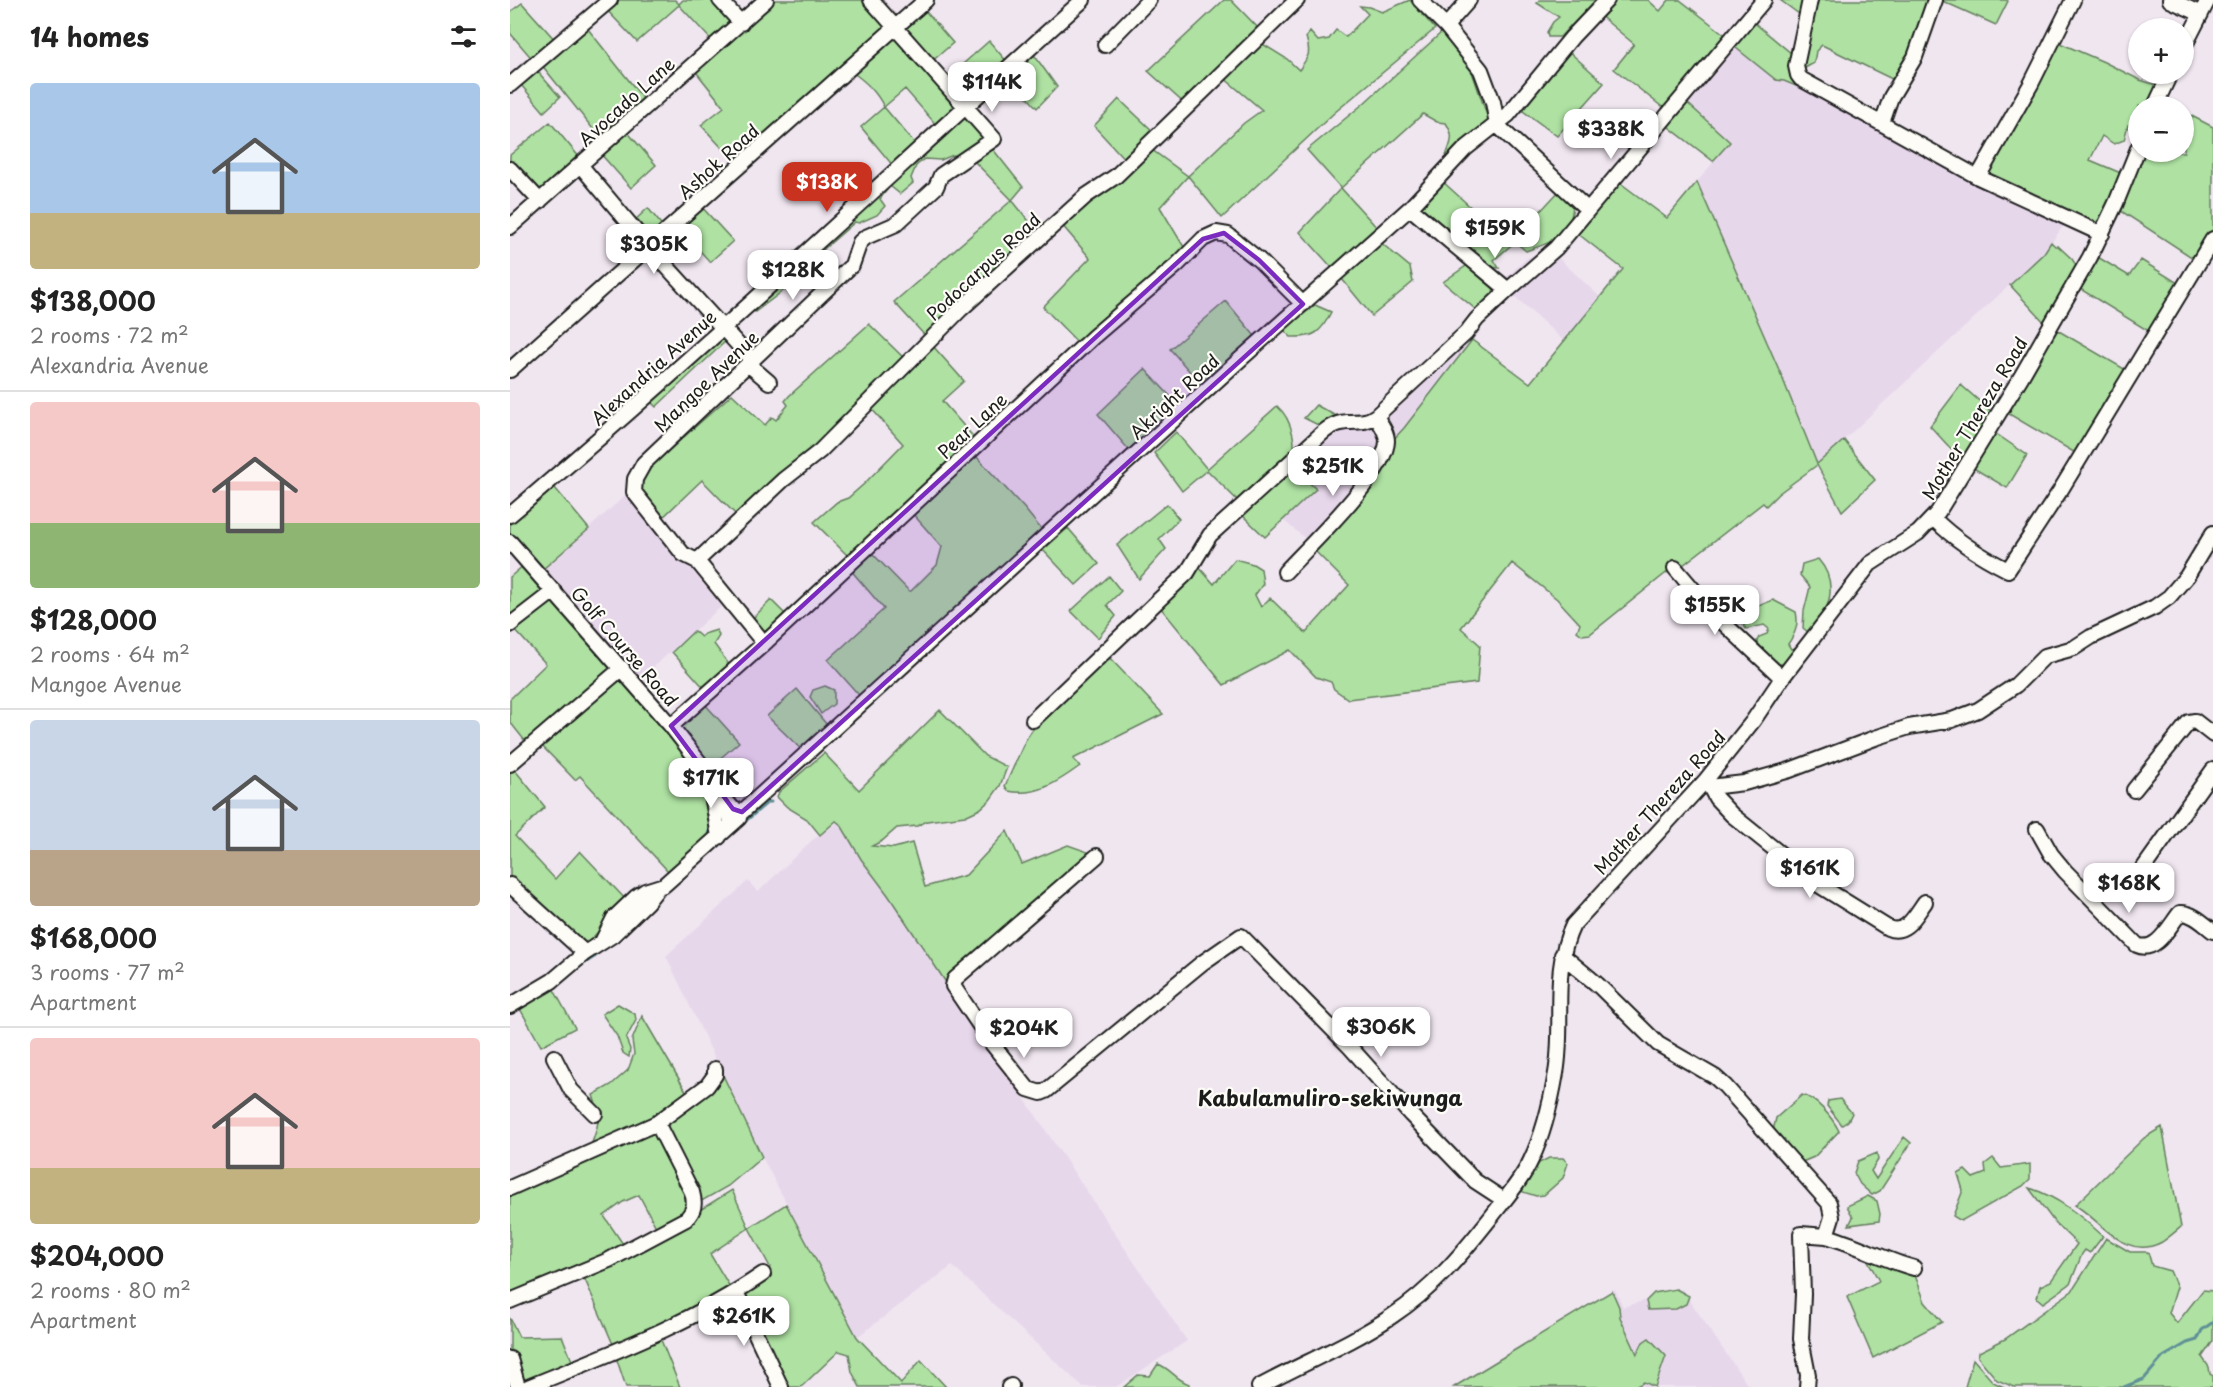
<!DOCTYPE html>
<html lang="en">
<head>
<meta charset="utf-8">
<style>
	body { margin:0; font-family:"Playpen Sans",sans-serif; background:#f2f2f2; color:#222; height:100vh; display:flex; flex-direction:column; font-size:22px; white-space:nowrap }
	* { box-sizing:border-box; margin:0 }
	p { font-size:20px; color:#767676 }
	.icon { flex:none; width:33px; height:33px; fill:none; stroke:currentColor; stroke-width:2; stroke-linecap:round; stroke-linejoin:round }
	.map { position:relative; flex:1; overflow:hidden }
	.drawer { display:flex; flex-direction:column; background:#fff; width:510px }
	.drawer>* { flex:none }
	.buttons { position:absolute; left:1618px; top:18px; display:grid; gap:12px }
	.buttons a { display:grid; place-items:center; width:66px; height:66px; border-radius:50%; background:#fff; box-shadow:0 2px 4px #0004; font-size:30px }
	.price { position:absolute; translate:-50% -51px; padding:0 14px; border-radius:12px; background:#fff; color:#222; font-size:20px; line-height:39px; filter:drop-shadow(0 2px 3px #0008) }
	.price::after { content:''; position:absolute; left:50%; top:36px; width:18px; height:14px; margin-left:-9px; background:inherit; clip-path:polygon(0 0,100% 0,50% 100%) }
	.price.current { background:#c8321e; color:#fff }
	ul { padding:0; list-style:none }
	li { display:grid; align-content:center; gap:12px; height:318px; padding:0 30px }
	li+li { border-top:2px solid #e0e0e0 }
	li span { display:grid; place-items:center; height:186px; border-radius:6px; color:#555 }
	li>.icon { margin-inline-start:auto }
	span .icon { width:108px; height:108px; fill:#fffc; stroke-width:1 }
	li b { font-size:26px }
	h2 { display:flex; justify-content:space-between; align-items:center; height:72px; padding:0 30px; font-size:26px }
	main { display:flex; flex:1; min-height:0 }
	.map>svg:first-child { display:block }
	.built { fill:#e7d7eb }
	.green { fill:#aee1a2; stroke:#657e5f; stroke-width:1.5 }
	.lines { fill:none; stroke-linecap:round; stroke-linejoin:round }
	.stream { stroke:#609096; stroke-width:3 }
	.minor-casing { stroke:#1c1c1c; stroke-width:18 }
	.minor { stroke:#fdfcf7; stroke-width:14 }
	.marked { fill:#7b2cbf; fill-opacity:0.2; stroke:#7b2cbf; stroke-width:4.5; stroke-linejoin:round }
	.labels { text-anchor:middle; dominant-baseline:central; stroke-width:4.5; stroke-linejoin:round; paint-order:stroke }
	.street-label { font-size:18px; fill:#1c1c1c; stroke:#fdfcf7 }
	.quarter-label { font-size:21px; font-weight:bold; fill:#1c1c1c; stroke:#fdfcf7 }
</style>
</head>
<body>
<main>
<section class="drawer">
<h2>14 homes<svg class="icon" aria-label="filters" viewBox="0 0 24 24"><path d="M4 7h16M4 17h16"/><circle cx="9" cy="7" r="2"/><circle cx="15" cy="17" r="2"/></svg></h2>
<ul>
<li><span style="background:linear-gradient(#a9c7e8 70%,#c2b280 0)"><svg class="icon" aria-label="home" viewBox="0 0 24 24"><path d="M3 11l9-7 9 7M6 9v11h12V9"/></svg></span><div><b>$138,000</b><p>2 rooms · 72 m²</p><p>Alexandria Avenue</p></div></li>
<li><span style="background:linear-gradient(#f6c9c9 65%,#8fb573 0)"><svg class="icon" aria-label="home" viewBox="0 0 24 24"><path d="M3 11l9-7 9 7M6 9v11h12V9"/></svg></span><div><b>$128,000</b><p>2 rooms · 64 m²</p><p>Mangoe Avenue</p></div></li>
<li><span style="background:linear-gradient(#c9d6e8 70%,#b9a48a 0)"><svg class="icon" aria-label="home" viewBox="0 0 24 24"><path d="M3 11l9-7 9 7M6 9v11h12V9"/></svg></span><div><b>$168,000</b><p>3 rooms · 77 m²</p><p>Apartment</p></div></li>
<li><span style="background:linear-gradient(#f6c9c9 70%,#c2b280 0)"><svg class="icon" aria-label="home" viewBox="0 0 24 24"><path d="M3 11l9-7 9 7M6 9v11h12V9"/></svg></span><div><b>$204,000</b><p>2 rooms · 80 m²</p><p>Apartment</p></div></li>
</ul>
</section>
<div class="map">
<svg width="1703" height="1387" viewBox="0 0 1703 1387">
	<rect width="100%" height="100%" fill="#f0e6f0"/>
	<filter id="ink" filterUnits="userSpaceOnUse"><feTurbulence type="fractalNoise" baseFrequency=".0167" numOctaves="2"/><feDisplacementMap in="SourceGraphic" scale="12" xChannelSelector="R" yChannelSelector="G"/><feConvolveMatrix kernelMatrix="1 2 1 2 8 2 1 2 1" color-interpolation-filters="sRGB"/></filter>
	<g filter="url(#ink)">
		<path class="built" d="M1221,44L1274,81L1320,100L1445,171L1554,225L1534,253L1307,465L1270,372L1187,182L1220,142L1174,100Z
			M1039,249L1091,298L1055,342L1001,293L992,281L1017,258Z
			M965,330L969,333L894,428L880,443L872,414Z
			M866,421L873,449L861,472L797,540L773,520L806,489L785,469L827,429Z
			M117,494L212,606L130,679L49,590L33,569Z
			M329,822L351,859L378,895L677,1341L606,1387H573L442,1266L347,1337L252,1157L156,956L238,881L248,892L301,841Z
			M1105,1289L1113,1307L1172,1289L1239,1387H941Z"/>
		<path class="green" d="M102,0H165L169,4L173,0H206L224,23L204,43L169,5L127,42L94,7Z
			M262,0H364L387,26L226,163L191,125L214,107L183,68Z
			M714,0H721L752,32L732,50L727,46L725,56L677,106L638,71Z
			M900,0L925,29L824,113L712,218L678,176L650,207L677,252L570,345L533,307L580,258L552,225L577,204L602,188L642,150L678,176L734,123L752,110L714,78L751,43L777,59L789,70C799,56 801,54 796,37L800,32L808,41L819,39L826,30L836,37L858,14L850,6L859,7L872,12Z
			M1030,0H1096L1064,31L1060,26L1050,37H1038L1037,32L1043,22L1049,17L1027,3Z
			M1101,0H1138L1150,11L1159,0H1170L1218,37L1156,110L1104,69L1124,44L1088,14Z
			M1270,0H1422L1401,53L1386,81L1312,45L1306,51L1304,63L1288,72L1320,100L1274,81L1266,80L1221,44L1241,20L1287,58L1293,17Z
			M1430,0H1496L1498,1L1486,25Z
			M12,3L46,41L24,61L0,33V12Z
			M412,7L443,43L420,63L389,30Z
			M74,24L136,102L91,139L31,64Z
			M383,32L450,104L428,127L395,89L374,107L407,146L384,167L351,127L374,107C366,91 356,82 342,72Z
			M932,32L961,69L980,124L939,161L936,156C941,142 945,137 936,123L927,122L913,114L831,188L870,231L825,271L790,232L831,188L797,150L853,104Z
			M479,41L498,63L459,97H454L436,79Z
			M1545,41L1594,62L1630,80L1650,86L1641,106H1629V128L1618,125L1614,140L1604,144L1592,136L1580,160L1613,174L1589,226L1473,173Z
			M1056,49L1094,83L1047,136L1009,108Z
			M522,52L547,87L527,108L497,74Z
			M28,72L50,97L34,112L11,85L18,75Z
			M609,99L648,136L619,164L584,126Z
			M1174,100L1220,142L1203,161L1155,124Z
			M461,107L492,139L482,148L513,187L502,200L530,235L418,339L384,302L502,200L462,159L443,155L431,160L414,159L406,166L401,178L403,183L390,194L380,186L370,199L375,206L367,215L349,223L345,222L315,248L302,265L282,284L245,312L240,307Z
			M1674,112L1703,127V233L1686,260L1608,209L1635,152H1674Z
			M40,122L70,158L31,191L27,190L0,162V155Z
			M114,128L146,165L121,188L89,152Z
			M931,180L977,222L989,209L1013,230L1050,190L1063,204C1061,237 1044,241 1016,251L1005,242L984,260L989,268L973,266L907,208Z
			M1109,182L1157,218L1187,182L1270,372L1307,464L1334,440L1365,480L1332,511L1307,465L1268,494L1256,506L1253,503L1173,565L1170,562L1080,634L1072,635L1067,631L1070,624L1047,599L1002,563L951,628L970,645L967,683L838,699L824,689L821,682L806,677L780,650L714,685L650,607L687,565L704,584L725,559L743,564L751,569L753,584L745,595L751,607L760,598L796,633L839,585L802,548L880,443L894,428L962,340L1020,383L1113,269L1067,233Z
			M190,205L223,241L200,262L167,225Z
			M138,208L154,228L140,240L123,222Z
			M870,242L900,267L903,282L862,316L832,279Z
			M1541,242L1545,246H1548L1562,259L1569,270L1536,324L1500,285L1534,253Z
			M1586,256L1619,276L1631,260L1671,285L1640,332L1567,287Z
			M959,264L984,284C984,297 978,303 970,313L933,282Z
			M716,301L749,341L695,389L660,349Z
			M805,305L821,312C811,333 804,338 781,337L774,330Z
			M359,324L397,361L230,519L192,480L150,520L125,482L127,479L222,394L255,425L262,417L266,420L278,405L275,401L279,396Z
			M1542,327L1616,370L1567,454L1494,411Z
			M212,333L217,340L146,407L139,400Z
			M422,345L454,381L432,401L467,441L340,558L304,522L327,502L338,498L354,484L393,444L360,407Z
			M635,369L674,411L625,457L588,414Z
			M1451,385L1484,414L1454,463L1420,426Z
			M806,405L824,415L843,416L812,427L794,418Z
			M767,406C781,418 791,449 778,465C770,476 743,495 732,505L697,470L672,491L644,453L666,432L697,469Z
			M1482,431L1517,455L1497,488L1460,466Z
			M464,454L514,508L536,535L355,702L318,660L374,609L339,568L360,551L399,591H401L427,565L432,547L402,513Z
			M785,469L806,489L755,537L730,513Z
			M40,482L79,529L33,569L0,536V520Z
			M657,504L669,519L649,539L656,549L629,579L607,545Z
			M558,528L589,564L566,585L533,550Z
			M1308,559C1329,583 1321,612 1298,632L1293,628L1294,611L1300,587L1290,575L1292,564Z
			M14,565L37,590L0,623V577Z
			M599,576L611,591L597,605L606,616L588,638L561,611Z
			M261,600L276,615L252,638L238,623Z
			M1263,600L1286,612C1289,625 1285,634 1278,644L1281,649L1295,645L1276,665L1259,662L1247,641L1249,637L1257,634L1259,629L1254,625L1236,629L1227,614L1228,609L1236,611Z
			M43,602L103,667L19,746L0,722V699L36,664L4,629L34,604Z
			M207,630L209,636L204,644L220,666L195,689L162,652L184,631L191,637L194,634Z
			M596,654L653,714L563,759L570,766C548,782 526,797 498,791L495,786L516,739L527,723Z
			M112,678L190,775L201,809L199,839L171,864L158,871L70,776L65,780L31,745Z
			M315,686L324,690V704L311,714L300,697L303,690Z
			M287,689L322,731L296,754L257,716Z
			M193,702L229,742L198,769L170,730L169,723Z
			M430,710L475,756L497,767L490,786L480,800L470,809L455,816L417,821L407,826L387,828L372,841L362,846L384,848L402,843L415,887L456,875L497,831L512,864L558,845L578,852L580,855L437,984L378,895L351,859L331,825L326,821L310,835L297,819L277,807L267,797L269,792L314,753L349,790Z
			M4,769L35,807L5,836L45,879L70,851L118,902L76,944H70L0,882V772Z
			M43,988L65,1028L31,1046L9,1007Z
			M108,1004L125,1014L126,1020L116,1039L120,1049L119,1057L113,1053L107,1036L92,1014Z
			M132,1016L179,1096L165,1110L80,1148C89,1125 91,1119 83,1095L101,1085L118,1070L124,1054L122,1040Z
			M210,1069L252,1157L218,1186L146,1227L129,1195L113,1202L94,1216L115,1247L0,1303V1192L154,1128Z
			M1292,1095C1306,1098 1322,1117 1329,1131L1304,1157L1292,1162L1263,1131L1266,1118Z
			M1330,1099L1342,1113L1338,1121L1332,1125L1317,1106L1318,1101Z
			M1652,1127L1671,1227C1665,1232 1658,1238 1652,1242C1615,1262 1592,1221 1565,1205L1634,1138Z
			M1394,1137L1401,1143L1370,1191L1362,1195L1350,1184L1344,1173L1348,1161L1367,1153L1368,1160L1361,1171L1366,1179Z
			M1039,1158H1053L1058,1163L1053,1178L1034,1195L1026,1196L1013,1192L1010,1186L1025,1165Z
			M1483,1158L1491,1168L1520,1164V1179L1513,1186L1451,1221L1443,1216L1453,1190L1448,1174L1455,1170L1463,1178L1476,1173L1475,1164Z
			M1519,1188C1547,1196 1571,1216 1593,1236L1580,1253L1575,1250L1572,1254L1560,1284L1533,1303L1527,1298L1530,1286L1541,1281L1567,1244L1545,1223Z
			M222,1190L239,1228L276,1204L347,1337L391,1383L411,1360L436,1387H350L342,1372L339,1354L329,1351L291,1387H277L230,1297L260,1267L239,1228L200,1254L223,1292L106,1351L73,1275L177,1218Z
			M1358,1196L1367,1201L1370,1214L1369,1221L1339,1225L1343,1217L1337,1206Z
			M1596,1238L1620,1252H1638L1642,1266L1660,1271L1667,1287L1659,1313L1667,1323L1693,1290L1703,1291V1341L1692,1357L1699,1367L1700,1374L1703,1376V1387H1504L1487,1380L1468,1357L1469,1352L1495,1339L1562,1291Z
			M1355,1255L1403,1270L1415,1302L1432,1322L1363,1358L1337,1297L1369,1281Z
			M1166,1289L1179,1296L1176,1304L1166,1309L1138,1310L1136,1301L1144,1293Z
			M1102,1291L1109,1307L1110,1317L1127,1354L1133,1342L1139,1338L1156,1356L1145,1387L1134,1382L1125,1387H944Z
			M0,1318L9,1337L52,1336L65,1368L20,1387H0Z
			M149,1335L170,1387H116L106,1357Z
			M1463,1359L1483,1382L1494,1387H1455Z
			M648,1364C661,1369 665,1379 679,1384V1387H614L628,1375L640,1376Z"/>
		<g class="lines">
			<path class="stream" d="M1608,181L1629,126
				M79,290L89,281
				M59,308L62,305
				M13,349L53,313
				M0,360L8,353
				M185,767L190,775L195,791
				M217,790L229,804H234
				M232,824L258,802H261
				M199,838L200,821
				M70,966L86,956
				M1614,1387L1634,1379L1653,1357L1677,1343L1687,1340L1692,1330L1703,1322"/>
			<defs>
				<path id="minor" d="M210,0L231,23
					M910,0L936,26L971,70L983,102L987,125L1078,210
					M1300,0L1286,66L1288,75L1291,79L1468,177L1592,234
					M1660,0L1691,14
					M936,26L959,0
					M595,45L639,0
					M1674,47L1698,0
					M0,85L100,0
					M1645,106L1660,74
					M1372,123L1381,97L1405,57L1425,0
					M71,166L139,247L243,361
					M0,169L30,201
					M1468,177L1521,84L1563,0
					M0,227L256,0
					M998,290L1046,248L1254,0
					M239,365L259,382
					M0,370L416,0
					M0,515C196,349 382,172 573,0
					M1423,518C1446,541 1470,556 1498,570L1550,491L1703,239
					M0,542L161,726L204,781L215,799L222,824
					M187,561L273,480L310,451L451,309L576,196L606,176L787,0
					M1165,568L1206,616L1272,678
					M775,572C798,547 877,472 877,441C877,432 870,423 866,416
					M0,625L44,591
					M254,643L187,561L173,554L124,492L125,479L134,463L342,265L350,242L356,237L386,224L426,187L431,175L484,139L361,0
					M523,720L677,573L700,535L807,438C816,429 824,423 837,422C849,421 856,423 866,416L956,333L967,319L998,290L900,208
					M161,726L257,641L583,337L667,265L693,239L706,233L718,235L749,260L793,304
					M0,764L112,668
					M1195,781L1200,787L1234,783L1280,770L1365,738L1399,727L1442,720L1468,710L1506,685L1535,656L1564,648L1581,637L1645,607L1659,597L1677,576L1703,533
					M200,782L209,837
					M1200,787L1206,798L1222,815L1283,864L1296,877L1378,928C1396,936 1406,914 1415,902
					M1624,790L1679,722L1685,721L1703,735
					M215,799L223,809L232,812L725,364L900,208L955,149L998,115L1062,37L1097,0
					M1527,829L1541,854L1555,871L1627,945C1646,954 1660,925 1670,913C1682,912 1694,924 1703,931
					M587,856L445,979L443,986L483,1045L518,1089L531,1093L536,1091L692,963L731,936L840,1047L901,1115L965,1181L994,1200
					M1630,873L1703,770
					M0,885L75,953
					M93,940L104,918L126,897L135,891L154,885L229,818
					M1052,955L1088,985L1148,1044L1205,1077L1215,1086L1319,1203L1322,1217L1316,1236C1346,1244 1374,1260 1404,1268
					M0,1006L42,981L75,953L103,935L137,902L148,888
					M44,1057L61,1090L85,1114
					M0,1188L147,1123L197,1086L205,1075V1069
					M226,1292L271,1387
					M0,1301L99,1260L176,1219C185,1210 185,1203 182,1192L147,1123
					M0,1359L8,1387
					M18,1387C99,1354 180,1324 253,1274
					M499,1387L501,1386
					M749,1387C793,1363 841,1344 882,1316C923,1289 952,1254 982,1216C995,1199 1012,1180 1021,1160C1034,1133 1041,1102 1046,1073C1055,1023 1040,972 1063,925L1195,781L1243,721L1272,678L1360,564L1408,533L1428,512L1511,377L1580,257L1606,203L1629,146
					M1297,1387L1298,1375L1291,1339L1293,1294L1291,1234L1316,1236"/>
			</defs>
			<use href="#minor" class="minor-casing"/>
			<use href="#minor" class="minor"/>
		</g>
	</g>
	<path class="marked" d="M714,233L749,260L793,304L240,805L232,812L223,809L161,726L693,239Z"/>
	<g class="labels">
		<g class="street-label">
			<text transform="translate(116 101) rotate(-42)">Avocado Lane</text>
			<text transform="translate(208 161) rotate(-42)">Ashok Road</text>
			<text transform="translate(473 266) rotate(-43)">Podocarpus Road</text>
			<text transform="translate(143 367) rotate(-42)">Alexandria Avenue</text>
			<text transform="translate(196 381) rotate(-44)">Mangoe Avenue</text>
			<text transform="translate(664 396) rotate(-43)">Akright Road</text>
			<text transform="translate(1464 418) rotate(-59)">Mother Thereza Road</text>
			<text transform="translate(462 425) rotate(-43)">Pear Lane</text>
			<text transform="translate(115 646) rotate(49)">Golf Course Road</text>
			<text transform="translate(1149 802) rotate(-48)">Mother Thereza Road</text>
		</g>
		<g class="quarter-label">
			<text x="820" y="1097">Kabulamuliro-sekiwunga</text>
		</g>
	</g>
</svg>
<div class="buttons">
<a>+</a>
<a>−</a>
</div>
<b class="price" style="left:482px;top:113px">$114K</b>
<b class="price" style="left:1101px;top:160px">$338K</b>
<b class="price current" style="left:317px;top:213px">$138K</b>
<b class="price" style="left:985px;top:259px">$159K</b>
<b class="price" style="left:144px;top:275px">$305K</b>
<b class="price" style="left:283px;top:301px">$128K</b>
<b class="price" style="left:823px;top:497px">$251K</b>
<b class="price" style="left:1205px;top:636px">$155K</b>
<b class="price" style="left:201px;top:809px">$171K</b>
<b class="price" style="left:1300px;top:899px">$161K</b>
<b class="price" style="left:1619px;top:914px">$168K</b>
<b class="price" style="left:871px;top:1058px">$306K</b>
<b class="price" style="left:514px;top:1059px">$204K</b>
<b class="price" style="left:234px;top:1347px">$261K</b>
</div>
</main>
</body>
</html>
